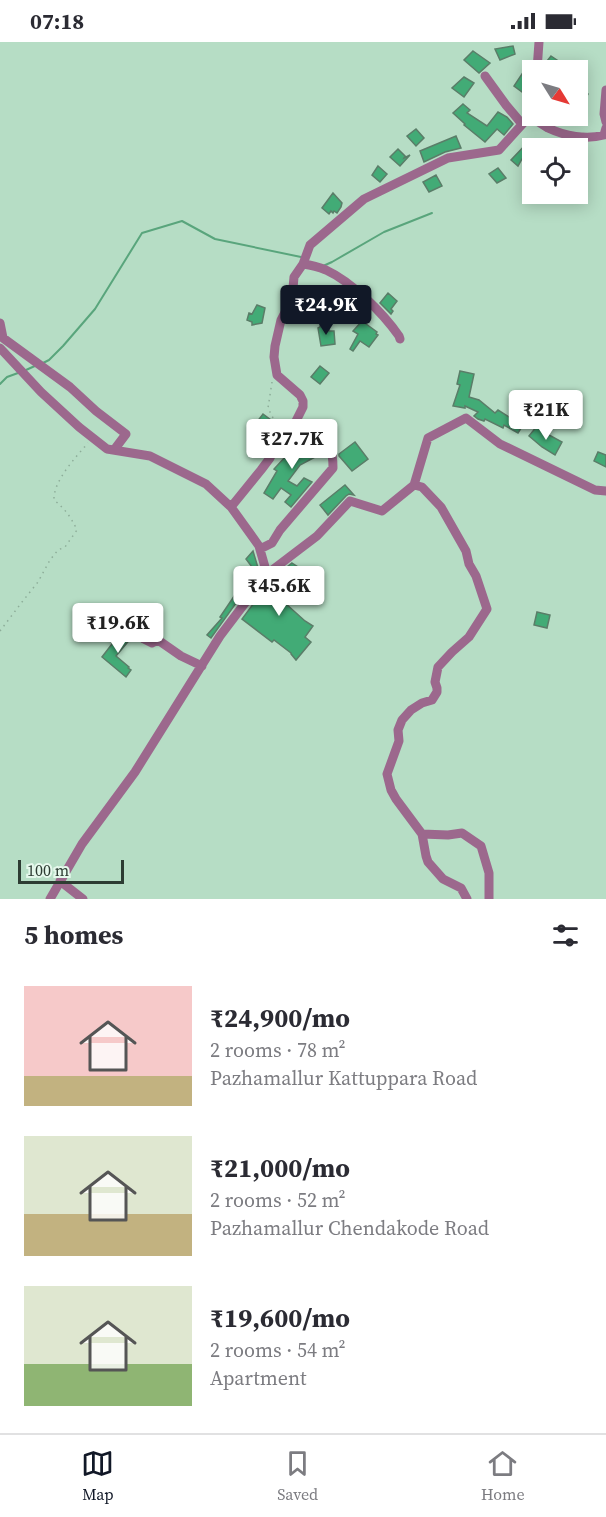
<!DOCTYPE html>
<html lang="en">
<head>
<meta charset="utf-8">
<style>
	body { margin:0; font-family:"Source Serif 4",serif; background:#f2f2f3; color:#2b2b33; height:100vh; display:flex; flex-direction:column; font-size:22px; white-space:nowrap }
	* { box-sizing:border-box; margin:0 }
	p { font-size:20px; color:#7c7c81 }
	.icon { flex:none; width:33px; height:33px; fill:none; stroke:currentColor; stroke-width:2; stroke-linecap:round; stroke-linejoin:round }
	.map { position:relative; height:857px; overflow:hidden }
	.details { display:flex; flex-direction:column; background:#fff; flex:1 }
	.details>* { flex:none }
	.needle { width:39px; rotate:127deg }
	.buttons { position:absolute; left:522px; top:18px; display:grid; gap:12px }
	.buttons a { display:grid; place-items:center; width:66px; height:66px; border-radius:0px; background:#fff; box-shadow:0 3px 15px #0003; font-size:30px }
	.scale { position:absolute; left:18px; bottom:15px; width:106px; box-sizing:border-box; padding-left:6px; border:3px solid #2d3c33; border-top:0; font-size:16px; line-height:21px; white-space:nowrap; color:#2d3c33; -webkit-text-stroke:4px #e5f8ec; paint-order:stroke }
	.price { position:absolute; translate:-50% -51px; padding:0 14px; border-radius:6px; background:#fff; color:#222; font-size:20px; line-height:39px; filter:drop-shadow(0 2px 3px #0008) }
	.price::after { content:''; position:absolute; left:50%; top:36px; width:18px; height:14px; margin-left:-9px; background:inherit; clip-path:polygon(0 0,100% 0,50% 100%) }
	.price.active { background:#111827; color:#fff }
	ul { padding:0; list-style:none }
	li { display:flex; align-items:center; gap:18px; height:150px; padding:0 24px }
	li span { display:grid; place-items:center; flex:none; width:168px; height:120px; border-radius:0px; color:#555 }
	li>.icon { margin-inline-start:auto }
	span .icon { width:72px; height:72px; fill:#fffc; stroke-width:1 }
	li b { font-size:26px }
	h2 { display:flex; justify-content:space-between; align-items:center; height:72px; padding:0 24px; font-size:26px }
	.status { display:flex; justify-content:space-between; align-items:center; height:42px; padding:0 30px; background:#fff; direction:ltr }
	.status svg { height:16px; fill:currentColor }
	.dock { display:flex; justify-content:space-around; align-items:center; height:84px; border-top:2px solid #e1e1e2; background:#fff; font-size:16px; color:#7c7c81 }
	.dock a { display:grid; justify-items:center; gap:3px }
	.dock .active { color:#111827 }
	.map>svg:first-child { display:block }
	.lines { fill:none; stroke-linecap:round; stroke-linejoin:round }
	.stream { stroke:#59a57c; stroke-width:2 }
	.building { fill:#42ab76; stroke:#5a7d68; stroke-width:1.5 }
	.path { stroke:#8dad99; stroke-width:1.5; stroke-dasharray:1.5 4.5; stroke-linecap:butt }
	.minor { stroke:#9c688d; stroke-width:9 }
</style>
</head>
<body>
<div class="status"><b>07:18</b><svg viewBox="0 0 49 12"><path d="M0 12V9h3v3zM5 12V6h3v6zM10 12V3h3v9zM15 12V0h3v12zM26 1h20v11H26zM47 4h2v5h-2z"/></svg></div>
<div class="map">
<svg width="606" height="857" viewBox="0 0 606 857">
	<rect width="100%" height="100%" fill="#b6ddc5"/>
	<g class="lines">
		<path class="stream" d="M323,224L332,220L384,190L432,171
			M43,321L49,318L63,304L95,267L142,191L182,179L215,197L301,215
			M26,328L37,323
			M0,342L7,335L18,331"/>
	</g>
	<path class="building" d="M513,4L515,12L500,18L495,7Z
		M473,9L490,21L479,31L464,18Z
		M551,14L563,22L556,28H550L544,23Z
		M524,29L531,36L522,50L514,44Z
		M464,35L474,41L464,55L452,46Z
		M578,46L588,52L578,71Z
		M463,62L470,68L467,71L487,84L498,70L507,75L513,82L504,93L497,87L485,100L464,83L465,82L453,71Z
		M416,87L424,96L416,104L407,94Z
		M456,94L461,106L445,110L424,120L420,109Z
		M529,99L537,106H532V110L522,117L518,124L511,118Z
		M398,107L405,114L404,116L410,113L400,124L390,115Z
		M378,124L387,132L380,140L372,133Z
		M498,126L506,136L497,141L489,132Z
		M436,133L442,144L429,150L423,140Z
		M333,151L342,161L341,165L337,171L334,169L333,171L331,169L329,172L322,166Z
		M388,251L397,259L391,267L393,269L391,272L380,261Z
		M257,263L265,266L262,281L252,283V280L247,278L249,271L252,272Z
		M362,279L377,290L376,292L378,293L369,305L360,299L353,309L350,307L358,292L353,289Z
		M329,283V289H334L335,302L321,304L318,286L320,285V284Z
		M320,324L329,331L320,342L311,335Z
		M460,329L474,332L469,355L479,358L495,371L498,368L512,377L514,374L525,380L518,391L504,383L503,386L485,377L484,379L478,377L474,374L478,370L465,364V366L453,364L460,343L457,342Z
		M534,358L543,363L538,373L529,369Z
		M263,372L275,381L269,390L267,388L264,394L253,385Z
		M537,384L549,393L562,400L555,413L542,405L529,394Z
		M298,393L318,405L317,414L300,423L288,439L297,444L304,436L312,440L291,465L285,460L291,453L281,446L273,457L264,451L277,429L274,427L286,414L284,413Z
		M355,400L368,417L352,429L339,414V412Z
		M598,410L606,413V425L594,419Z
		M345,443L354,453L349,452L346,454L328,473L320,463Z
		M253,509L259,529L211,596L207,593L222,576L220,575L241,544L237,540L252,525L246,517Z
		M292,521L298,525L275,552L305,579L313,584L305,595L311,600L296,618L291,612V611L274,598L272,600L242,577L272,537Z
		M537,570L550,573L547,586L534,583Z
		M122,589L131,596L116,614L129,625L128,626L131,628L126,635L102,615Z"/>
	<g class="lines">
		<path class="path" d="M272,340L268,366L277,384
			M0,589L22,560L38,540L50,518L58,508L65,505L77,488C71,475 65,467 54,458C53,439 76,415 88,401"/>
		<path class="minor" d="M537,28L539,0
			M485,34L506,63L522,82
			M606,48L604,72L606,80
			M527,77C538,78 539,81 548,86C565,94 586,98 604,93L606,86
			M303,222C311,223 319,225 326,228C352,240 383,271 399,294L400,297
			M0,281L3,296L70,345L96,369L126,392L114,408
			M0,306L41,350L79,385L107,407L150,414L206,442L231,465L259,504L267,532
			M414,443L422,445L441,465L466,509L469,522L476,534L487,567L469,595L452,610L438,625L435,640L437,646V650L432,658L422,661L411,668L402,678L398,688L399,699L387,732L391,748L396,757L422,792L426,814L428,820L443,837L461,846L467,857
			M231,465L261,428L270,416L280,394L295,381L303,365V359L300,353L277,333L274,315L275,304L281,278L292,257L294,235L303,222L310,203L364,157L448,116L499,108L527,77L532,52
			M260,507L272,501L280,488L333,426C333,420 333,412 330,407C325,398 305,387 295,381
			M118,578L144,597L152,601L158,598L181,614L202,624
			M422,792L448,793L462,791L481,804L489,831V857
			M60,839L83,857
			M50,857L82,802L135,730L220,594L267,532L317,494L350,459L382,469L414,443L428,396L466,376L500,402L595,448L606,449"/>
	</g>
</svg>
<div class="buttons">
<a><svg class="needle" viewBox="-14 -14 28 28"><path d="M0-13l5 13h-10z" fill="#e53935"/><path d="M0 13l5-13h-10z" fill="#7c7c81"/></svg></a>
<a><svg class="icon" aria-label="locate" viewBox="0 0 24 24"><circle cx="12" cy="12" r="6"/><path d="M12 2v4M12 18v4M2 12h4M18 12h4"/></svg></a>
</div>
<div class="scale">100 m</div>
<b class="price active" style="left:326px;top:294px">₹24.9K</b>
<b class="price" style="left:546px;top:399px">₹21K</b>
<b class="price" style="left:292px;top:428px">₹27.7K</b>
<b class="price" style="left:279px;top:575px">₹45.6K</b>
<b class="price" style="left:118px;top:612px">₹19.6K</b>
</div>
<section class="details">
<h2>5 homes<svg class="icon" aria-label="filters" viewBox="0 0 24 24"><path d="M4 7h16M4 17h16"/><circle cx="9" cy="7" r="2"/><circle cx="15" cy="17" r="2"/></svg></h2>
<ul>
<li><span style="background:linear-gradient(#f6c9c9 75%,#c2b280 0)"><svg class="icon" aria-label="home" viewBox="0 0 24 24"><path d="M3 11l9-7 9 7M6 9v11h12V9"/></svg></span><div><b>₹24,900/mo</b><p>2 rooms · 78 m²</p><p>Pazhamallur Kattuppara Road</p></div></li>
<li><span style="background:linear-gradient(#dfe7d0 65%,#c2b280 0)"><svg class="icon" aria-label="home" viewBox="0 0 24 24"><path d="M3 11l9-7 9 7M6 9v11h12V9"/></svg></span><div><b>₹21,000/mo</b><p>2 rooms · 52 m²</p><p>Pazhamallur Chendakode Road</p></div></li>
<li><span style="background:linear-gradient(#dfe7d0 65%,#8fb573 0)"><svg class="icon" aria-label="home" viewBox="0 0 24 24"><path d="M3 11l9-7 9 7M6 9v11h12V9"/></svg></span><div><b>₹19,600/mo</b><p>2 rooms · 54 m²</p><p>Apartment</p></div></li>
</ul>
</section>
<nav class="dock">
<a class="active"><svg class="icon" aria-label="map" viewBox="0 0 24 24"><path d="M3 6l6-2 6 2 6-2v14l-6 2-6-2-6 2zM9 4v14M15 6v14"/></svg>Map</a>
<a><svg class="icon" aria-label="saved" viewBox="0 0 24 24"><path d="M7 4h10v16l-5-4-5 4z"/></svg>Saved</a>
<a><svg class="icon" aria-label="home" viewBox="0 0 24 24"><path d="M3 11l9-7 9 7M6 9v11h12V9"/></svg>Home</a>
</nav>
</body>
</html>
